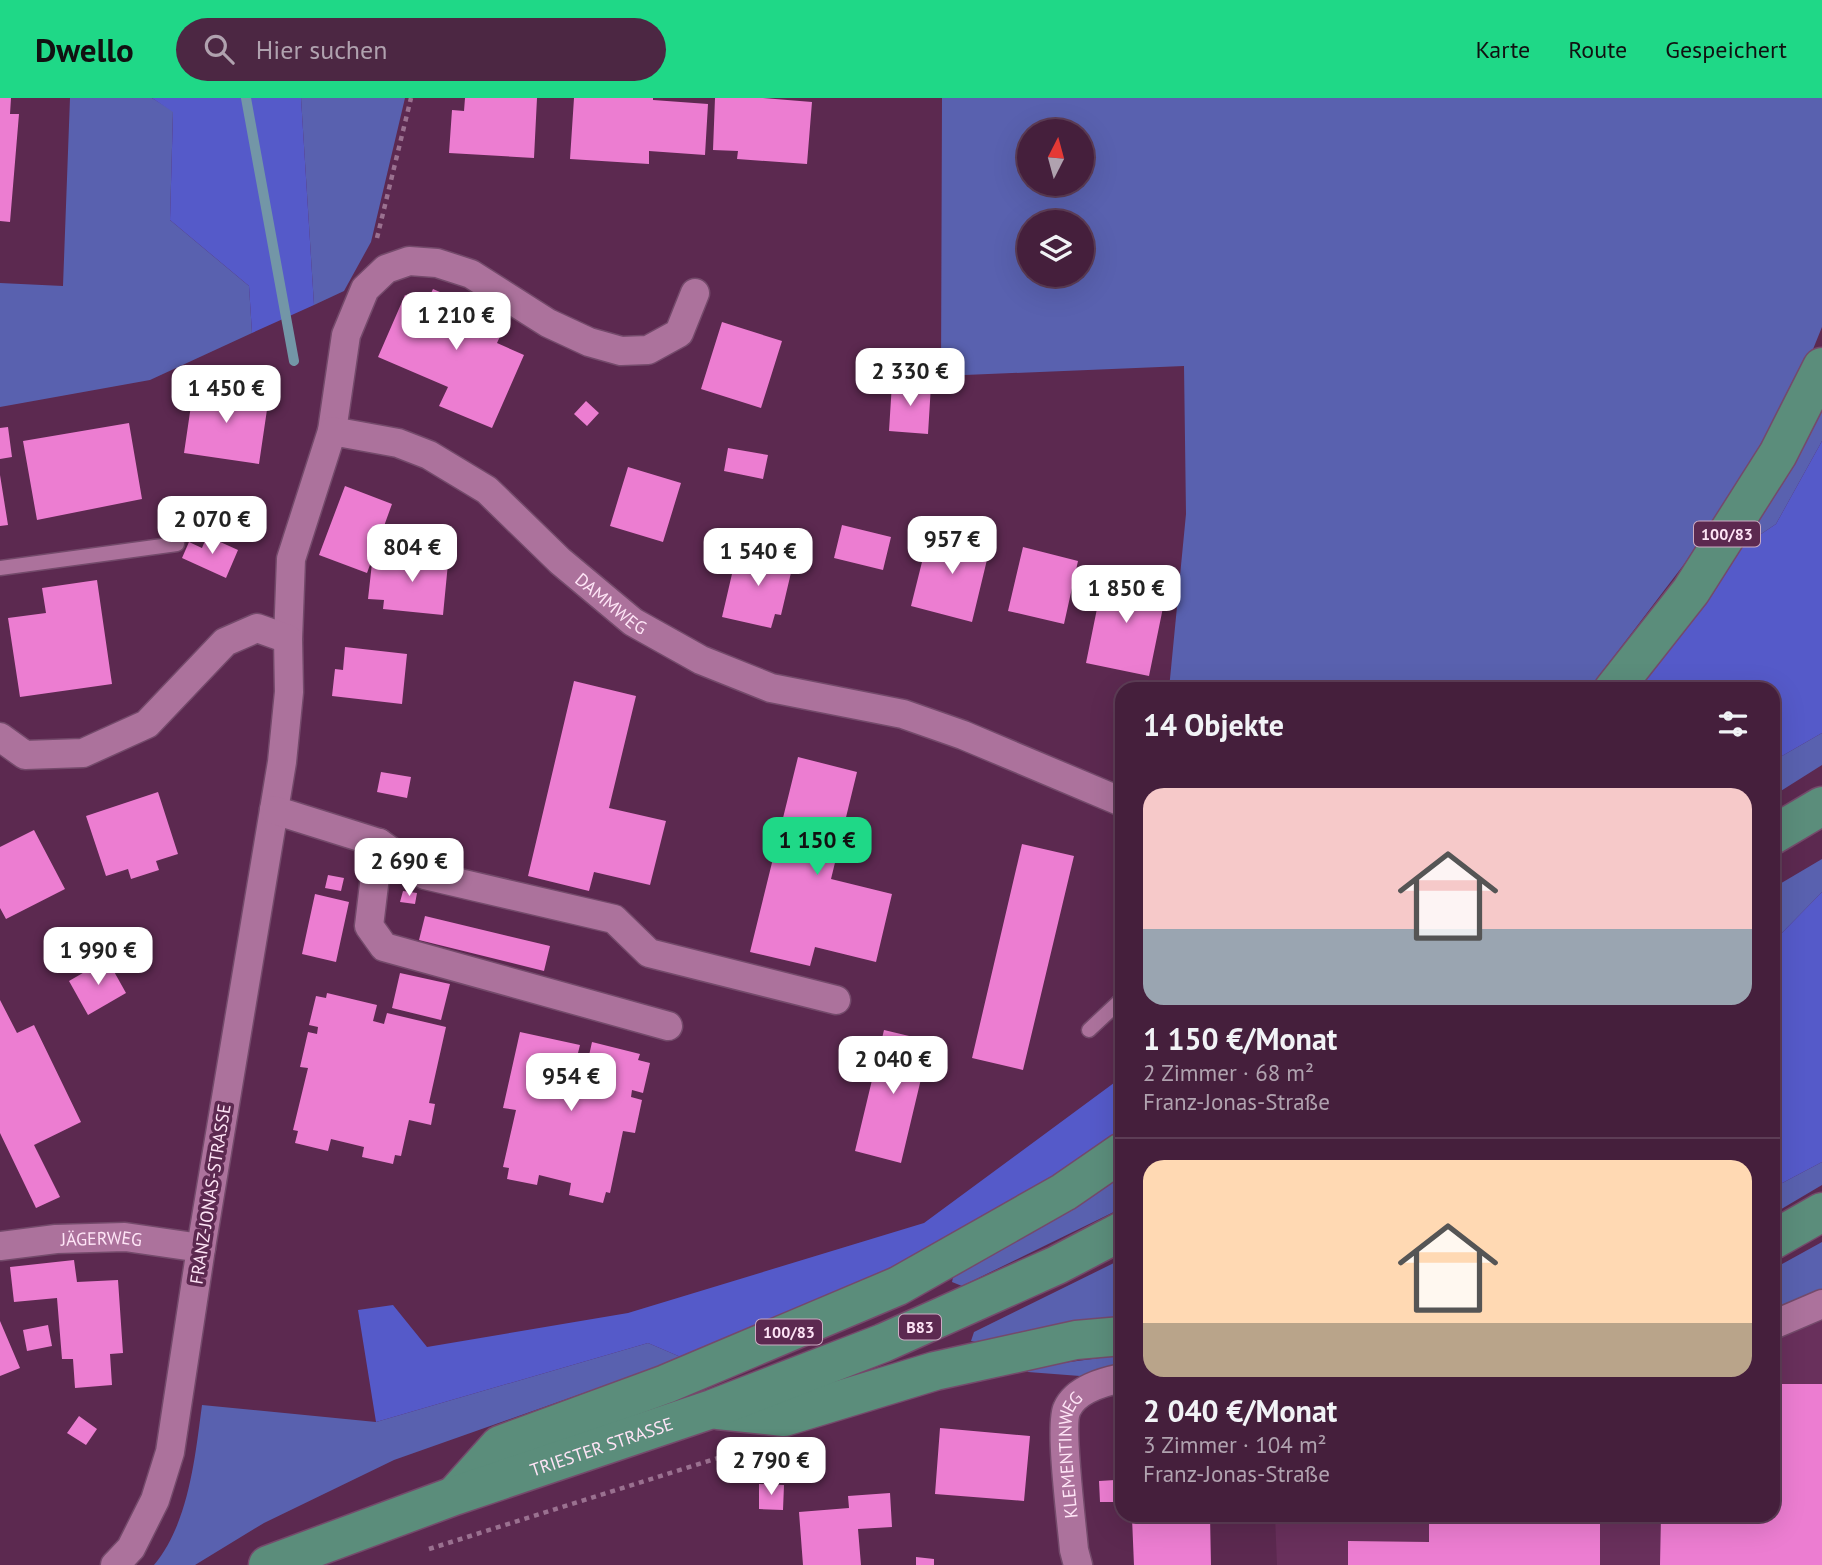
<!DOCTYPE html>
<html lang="de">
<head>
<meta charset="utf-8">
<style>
	body { margin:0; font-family:"PT Sans",sans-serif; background:#4c2743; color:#f1f3f6; height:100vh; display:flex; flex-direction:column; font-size:26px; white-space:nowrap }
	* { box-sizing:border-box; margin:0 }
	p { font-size:23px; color:#b0a2af }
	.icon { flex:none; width:38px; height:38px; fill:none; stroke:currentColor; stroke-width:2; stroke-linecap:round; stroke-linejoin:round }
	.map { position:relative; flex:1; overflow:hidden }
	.details { position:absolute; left:1115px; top:584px; width:665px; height:840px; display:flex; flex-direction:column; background:#451f3c; border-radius:21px; box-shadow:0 7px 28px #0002,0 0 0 2px #5d3d56 }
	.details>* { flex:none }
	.needle { width:46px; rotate:6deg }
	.fabs { position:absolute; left:1017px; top:21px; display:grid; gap:14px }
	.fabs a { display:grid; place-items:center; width:77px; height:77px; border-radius:50%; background:#451f3c; box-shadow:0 7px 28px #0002,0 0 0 2px #5d3d56; font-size:35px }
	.price { position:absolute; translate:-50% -60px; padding:0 16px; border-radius:14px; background:#fff; color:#222; font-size:23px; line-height:46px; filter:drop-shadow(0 2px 4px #0008) }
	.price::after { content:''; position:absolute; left:50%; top:42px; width:21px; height:16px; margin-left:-10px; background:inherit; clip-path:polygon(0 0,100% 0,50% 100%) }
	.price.active { background:#1fd887; color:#111 }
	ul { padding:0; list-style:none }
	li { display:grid; align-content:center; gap:14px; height:371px; padding:0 28px }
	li+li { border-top:2px solid #5d3d56 }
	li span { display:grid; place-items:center; height:217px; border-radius:21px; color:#555 }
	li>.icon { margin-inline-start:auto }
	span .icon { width:126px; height:126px; fill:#fffc; stroke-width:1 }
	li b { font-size:30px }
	h2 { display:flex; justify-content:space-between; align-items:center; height:84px; padding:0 28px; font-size:30px }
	header { display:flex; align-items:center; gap:42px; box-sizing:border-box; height:98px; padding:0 35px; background:#1fd887; color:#111 }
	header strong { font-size:33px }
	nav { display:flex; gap:38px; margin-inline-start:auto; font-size:24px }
	.search { width:490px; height:63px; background:#4c2743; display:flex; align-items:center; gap:18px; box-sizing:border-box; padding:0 24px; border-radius:38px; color:#b0a2af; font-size:26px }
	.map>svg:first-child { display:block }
	.built { fill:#69305c }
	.green { fill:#5961af; fill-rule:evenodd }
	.forest { fill:#555ac9 }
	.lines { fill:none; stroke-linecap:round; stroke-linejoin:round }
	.stream { stroke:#7396a7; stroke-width:10 }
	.building { fill:#ec7dd1 }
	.lane-casing { stroke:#744a6b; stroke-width:17 }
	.street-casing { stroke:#744a6b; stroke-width:31 }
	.primary-casing { stroke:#744a6b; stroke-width:41 }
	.path { stroke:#9a7190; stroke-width:4.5; stroke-dasharray:5 5; stroke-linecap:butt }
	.lane { stroke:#ac729c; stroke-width:14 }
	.street { stroke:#ac729c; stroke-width:28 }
	.primary { stroke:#5b8d7b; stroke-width:38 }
	.labels { text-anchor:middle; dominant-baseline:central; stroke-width:7; stroke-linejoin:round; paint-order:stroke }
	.shield { fill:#5c2950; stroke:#cdacc4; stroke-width:2 }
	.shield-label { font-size:16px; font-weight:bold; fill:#fee4f6 }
	.street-label { font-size:18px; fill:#fee4f6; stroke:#5c2950 }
</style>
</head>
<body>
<header>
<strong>Dwello</strong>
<div class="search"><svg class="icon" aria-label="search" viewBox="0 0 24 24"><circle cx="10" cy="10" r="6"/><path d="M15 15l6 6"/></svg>Hier suchen</div>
<nav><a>Karte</a><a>Route</a><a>Gespeichert</a></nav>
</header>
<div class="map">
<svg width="1822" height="1467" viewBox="0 0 1822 1467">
	<rect width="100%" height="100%" fill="#5c2950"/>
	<path class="built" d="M1822,1217V1467H1277L1275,1418H1773V1237Z"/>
	<path class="green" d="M70,0H152L173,13L170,122L249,188L252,235L150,282L0,309V185L63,188Z
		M301,0H405L371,144L344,193L314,207Z
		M942,0H1822V229L1807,266L1749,366L1685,465L1589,591H1169L1186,416L1184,268L941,278ZM1029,33H1082V86H1029ZM1029,124H1082V177H1029Z
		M1822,302V343L1776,426L1736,453Z
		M1822,635V667L1773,698V663Z
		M1822,761V794L1773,844V790Z
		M1822,1064V1087L1773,1116V1090Z
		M1122,1076V1110L962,1188L952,1184L954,1175Z
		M1822,1144V1197L1773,1218V1171Z
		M1122,1161V1221L980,1245L971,1243L974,1234Z
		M648,1245L683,1260L394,1362L264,1425L195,1467H154C189,1425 195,1359 202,1307L376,1324Z
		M1122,1257V1271L1080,1278L1028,1274L1025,1270Z"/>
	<path class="forest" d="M152,0H301L314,207L252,235L249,188L170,122L173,14Z
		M1822,343V635L1773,663V592H1639L1736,453L1776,426Z
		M1822,794V1064L1773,1090V844Z
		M1122,979V1031L1027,1098L913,1163L683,1260L648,1245L376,1324L358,1212L393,1207L427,1249L628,1215L924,1125Z"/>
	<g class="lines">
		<path class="stream" d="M246,0L294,263"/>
	</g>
	<path class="building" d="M0,0H11L10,16H19L10,124L0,123Z
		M465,0H537L534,60L449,55L452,12L464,13Z
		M574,0H653V2L708,6L705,57L649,53V66L570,61Z
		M715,0H763L812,4L807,66L737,61L738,53L713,52Z
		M433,191L465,205L469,197L511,214L497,245L524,257L492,330L439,308L448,289L378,259L405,197L426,206Z
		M722,224L782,243L761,310L701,291Z
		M892,285L931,287L928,336L889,333Z
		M194,287L269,298L259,366L184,355Z
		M586,303L599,315L587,328L574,316Z
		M129,325L142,401L37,422L23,343Z
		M8,329L12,359L0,361V330Z
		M728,350L768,357L763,381L724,373Z
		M628,369L681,385L663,444L610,428Z
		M0,377L8,427L0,428Z
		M345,388L392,406L367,475L319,457Z
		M842,427L891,439L883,472L834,460Z
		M943,433L991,445L972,524L911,508L928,440L940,443Z
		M207,438L238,452L226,480L182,460L189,444L202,450Z
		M1023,449L1078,463L1064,526L1008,513Z
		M738,450L794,462L781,517L775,516L771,530L722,519Z
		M414,452L449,455L443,517L383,511L384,502L368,501L372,465L412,469Z
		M1104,476L1167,490L1149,578L1086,565Z
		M97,482L112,586L20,599L8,520L46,515L42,490Z
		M345,549L407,556L402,606L332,598L335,571L343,572Z
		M574,583L636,598L609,710L666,723L650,787L594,774L589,793L528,778Z
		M798,659L857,674L831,781L892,796L876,864L815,849L810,868L750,854Z
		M381,674L411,679L407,700L377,694Z
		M158,694L178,756L156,763L159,772L131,781L128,771L106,778L86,718Z
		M34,732L65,791L6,821L0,810V749Z
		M1022,746L1074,758L1023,972L972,960Z
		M328,777L344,780L341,793L325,790Z
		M403,793L417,795L415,806L400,804Z
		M315,796L349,804L336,864L302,856Z
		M425,818L550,848L544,873L419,842Z
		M107,861L126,895L88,917L69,883Z
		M400,875L450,886L441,922L392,910Z
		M327,895L377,907L373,923L384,926L387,915L446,929L429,1005L435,1006L431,1027L409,1022L401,1058L395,1057L393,1066L362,1059L364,1049L331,1041L328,1053L295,1045L298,1033L293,1032L308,970L300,969L308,934L317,936L318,929L309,927L316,898L326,900Z
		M0,902L17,935L34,927L81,1024L34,1047L60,1099L36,1110L0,1035Z
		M884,932L930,943L901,1065L855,1053Z
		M520,934L580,947L577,959L588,962L592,944L640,956L638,962L650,965L643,995L632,992L631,999L642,1002L635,1035L623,1033L610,1095L606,1094L603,1105L569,1097L571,1085L539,1077L537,1087L507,1081L509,1070L503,1069L516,1012L503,1010Z
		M74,1162L77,1184L118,1182L123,1255L110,1256L112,1287L75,1290L73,1261H62L57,1200L14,1204L10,1169Z
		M0,1223L20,1270L0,1278Z
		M48,1227L52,1248L27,1253L23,1232Z
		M1773,1286H1822V1467H1660L1661,1418H1773Z
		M79,1318L97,1331L86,1347L67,1335Z
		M940,1330L1030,1338L1024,1403L935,1396Z
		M1122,1359V1404H1100L1099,1383L1115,1382L1114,1360Z
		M759,1386L784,1387L783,1412L759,1411Z
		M890,1395L892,1429L858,1431L861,1467H803L799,1414L849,1410L848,1398Z
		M1210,1418L1211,1467H1134L1132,1420Z
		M1429,1418H1600V1467H1348V1443L1429,1444Z
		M916,1459L934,1461V1467H916Z"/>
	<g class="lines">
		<defs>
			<path id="lane" d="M0,470L177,446
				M1089,932L1122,901"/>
			<g id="street">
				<path d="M332,333L346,237L365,191L386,171L409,163L437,165L471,176L548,225L589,244L621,253L648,252L679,235L695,195"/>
				<path id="s1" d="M288,541L291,461L332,333L398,345L429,357L487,392L560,463L633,524L701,562L771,590L903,616L963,637L1122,704"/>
				<path d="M0,639L25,657L83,655L147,626L225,544L257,530L288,541L289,594L282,664L201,1150L170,1354L155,1402L131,1450L115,1467"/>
				<path d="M274,712L379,745L425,777L614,821L649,855L836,902"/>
				<path d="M379,745L369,828L384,849L668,928"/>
				<path id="s2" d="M0,1148L56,1141L125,1139L201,1150"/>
				<path d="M1773,1227L1822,1206"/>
				<path id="s3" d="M1078,1467L1074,1452C1072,1428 1059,1327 1067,1311C1076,1291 1103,1284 1122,1280"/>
			</g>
			<g id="primary">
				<path d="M1613,592L1691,493L1778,356L1822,269"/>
				<path d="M1773,737L1822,708"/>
				<path d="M1773,1142L1822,1114"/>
				<path d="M718,1312L784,1319L935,1273L1076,1242L1122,1238"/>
				<path d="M457,1395L500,1347L666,1286L898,1188L1064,1094L1122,1054"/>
				<path id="s4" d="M268,1467L454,1398L712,1311L883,1245L1057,1167L1122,1133"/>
			</g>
		</defs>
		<use href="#lane" class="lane-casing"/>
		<use href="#street" class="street-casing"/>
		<use href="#primary" class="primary-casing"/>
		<path class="path" d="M377,140L411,0
			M429,1451L737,1354"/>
		<use href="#lane" class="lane"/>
		<use href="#street" class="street"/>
		<use href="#primary" class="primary"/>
	</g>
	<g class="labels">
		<g class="shield">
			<rect x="1694" y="423.5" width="66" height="25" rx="5"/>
			<rect x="899" y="1216.5" width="42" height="25" rx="5"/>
			<rect x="756" y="1221.5" width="66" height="25" rx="5"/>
		</g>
		<g class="shield-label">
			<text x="1727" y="436">100/83</text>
			<text x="920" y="1229">B83</text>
			<text x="789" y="1234">100/83</text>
		</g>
		<g class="street-label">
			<text stroke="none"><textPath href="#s1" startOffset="551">DAMMWEG</textPath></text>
			<text transform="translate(210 1096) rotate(-81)">FRANZ-JONAS-STRASSE</text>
			<text stroke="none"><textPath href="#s2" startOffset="102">JÄGERWEG</textPath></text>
			<text stroke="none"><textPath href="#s4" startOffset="354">TRIESTER STRASSE</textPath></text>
			<text stroke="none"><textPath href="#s3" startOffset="112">KLEMENTINWEG</textPath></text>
		</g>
	</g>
</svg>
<div class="fabs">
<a><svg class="needle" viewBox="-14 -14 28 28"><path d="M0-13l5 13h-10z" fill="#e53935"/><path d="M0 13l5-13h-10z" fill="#b0a2af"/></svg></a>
<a><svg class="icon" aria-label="layers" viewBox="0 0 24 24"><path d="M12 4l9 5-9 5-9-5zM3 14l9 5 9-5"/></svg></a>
</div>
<b class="price" style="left:456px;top:254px">1 210 €</b>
<b class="price" style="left:910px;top:310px">2 330 €</b>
<b class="price" style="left:226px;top:327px">1 450 €</b>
<b class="price" style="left:212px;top:458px">2 070 €</b>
<b class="price" style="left:952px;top:478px">957 €</b>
<b class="price" style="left:412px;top:486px">804 €</b>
<b class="price" style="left:758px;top:490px">1 540 €</b>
<b class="price" style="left:1126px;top:527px">1 850 €</b>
<b class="price active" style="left:817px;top:779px">1 150 €</b>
<b class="price" style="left:409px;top:800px">2 690 €</b>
<b class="price" style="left:98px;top:889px">1 990 €</b>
<b class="price" style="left:893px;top:998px">2 040 €</b>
<b class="price" style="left:571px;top:1015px">954 €</b>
<b class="price" style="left:771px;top:1399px">2 790 €</b>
<section class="details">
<h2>14 Objekte<svg class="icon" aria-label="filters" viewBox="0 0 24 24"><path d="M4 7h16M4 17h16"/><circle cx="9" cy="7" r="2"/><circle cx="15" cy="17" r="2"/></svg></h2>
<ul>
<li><span style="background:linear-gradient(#f6c9c9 65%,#9aa5b1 0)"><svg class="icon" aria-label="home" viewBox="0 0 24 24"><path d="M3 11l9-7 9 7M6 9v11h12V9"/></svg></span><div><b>1 150 €/Monat</b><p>2 Zimmer · 68 m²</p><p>Franz-Jonas-Straße</p></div></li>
<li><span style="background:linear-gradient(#ffd9b3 75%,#b9a48a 0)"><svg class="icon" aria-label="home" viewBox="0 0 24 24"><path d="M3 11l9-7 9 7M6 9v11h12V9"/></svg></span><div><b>2 040 €/Monat</b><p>3 Zimmer · 104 m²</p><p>Franz-Jonas-Straße</p></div></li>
</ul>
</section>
</div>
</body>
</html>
